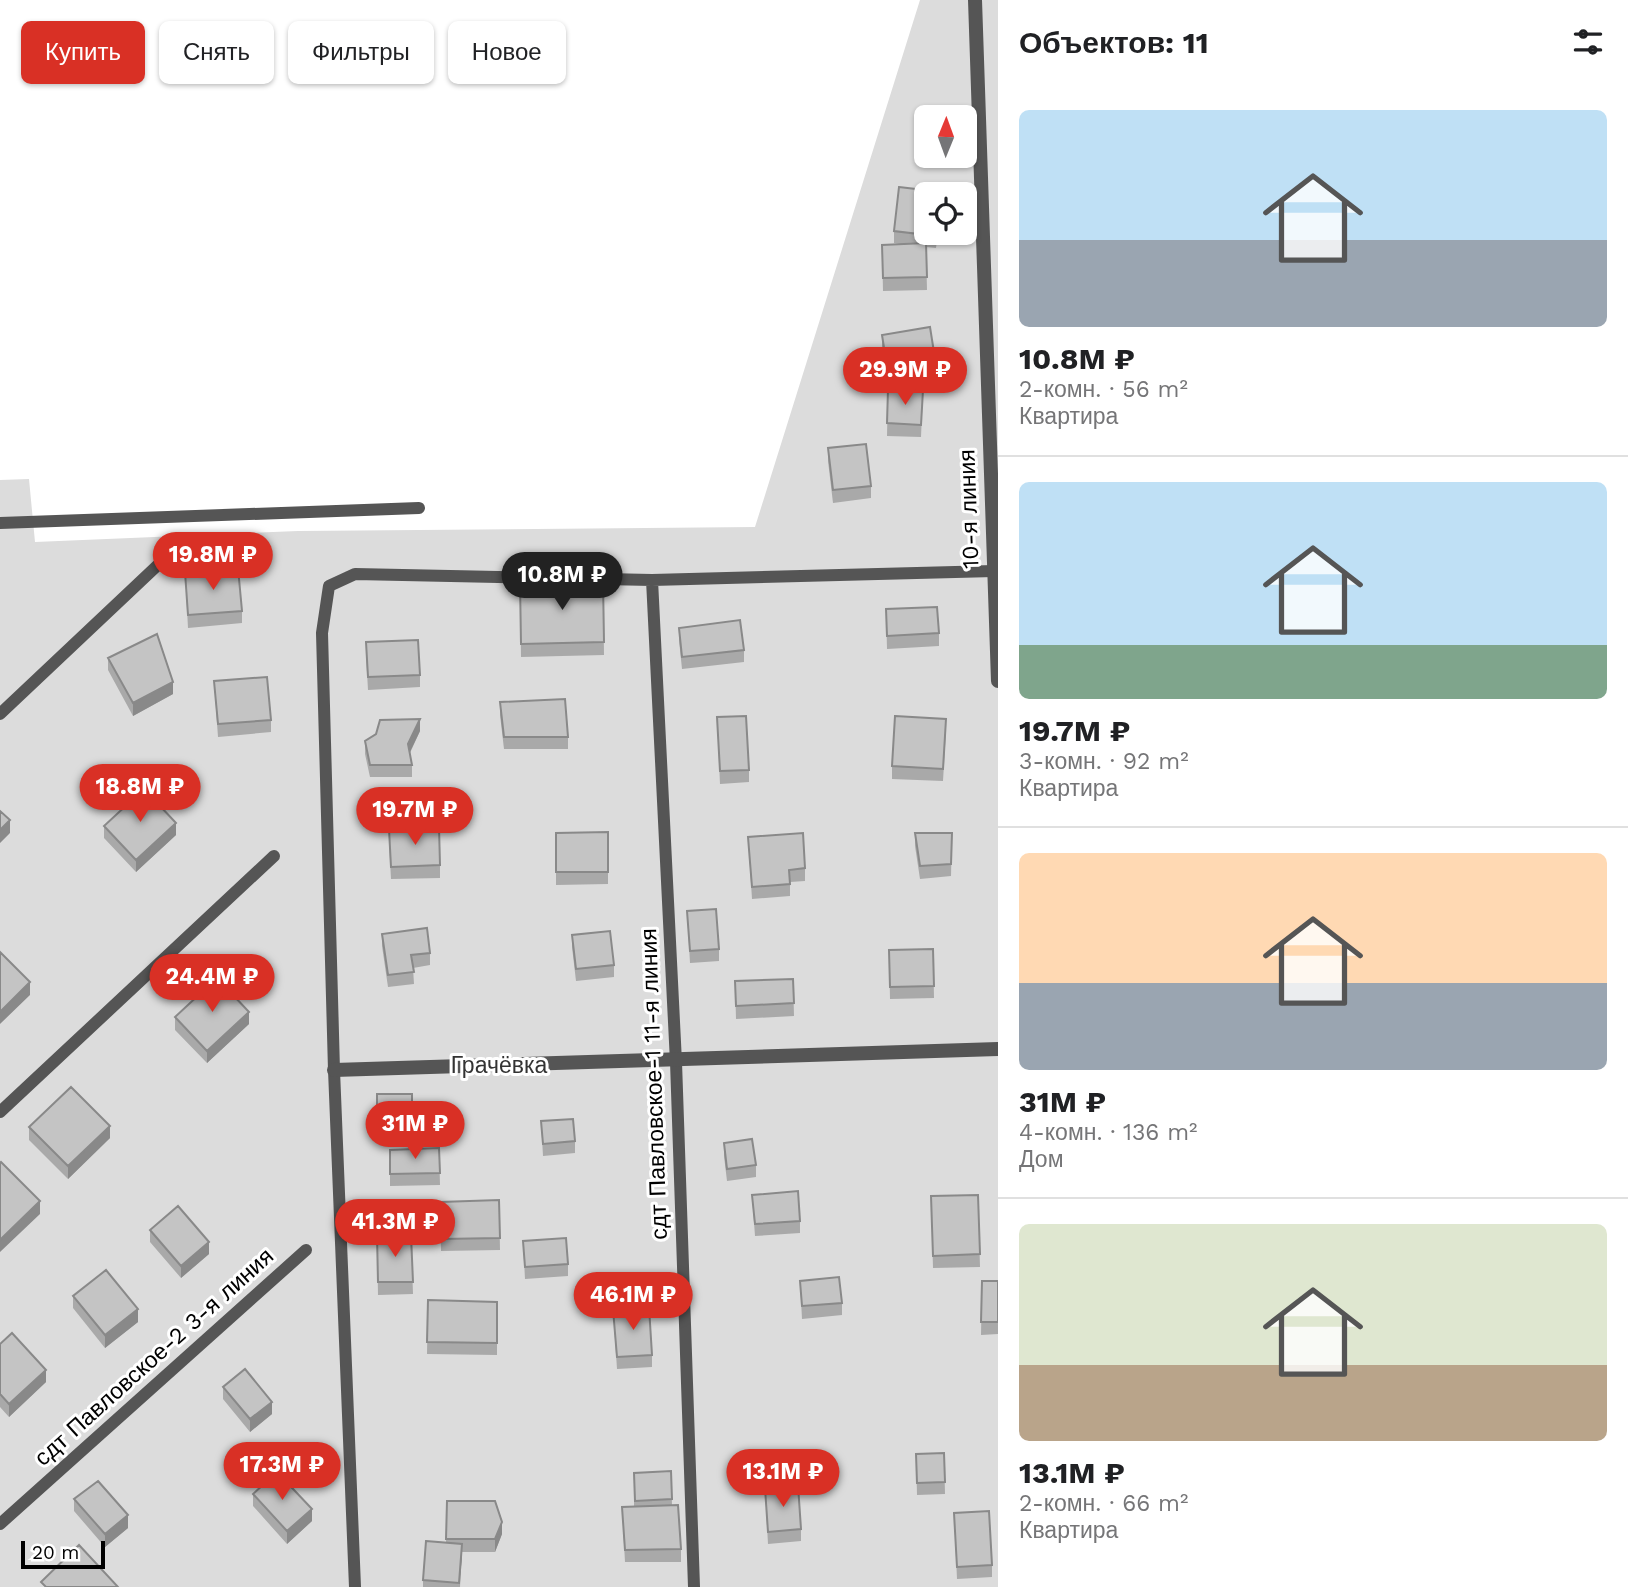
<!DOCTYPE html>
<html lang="ru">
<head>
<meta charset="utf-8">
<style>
	body { margin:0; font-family:"Work Sans",sans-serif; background:#f2f2f2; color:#202124; height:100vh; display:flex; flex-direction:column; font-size:26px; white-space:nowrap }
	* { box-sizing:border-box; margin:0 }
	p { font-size:23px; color:#757577 }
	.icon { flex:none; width:38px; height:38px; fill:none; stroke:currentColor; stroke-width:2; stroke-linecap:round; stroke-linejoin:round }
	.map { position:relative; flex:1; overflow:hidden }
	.drawer { display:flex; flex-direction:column; background:#fff; width:630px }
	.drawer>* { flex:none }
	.guide { position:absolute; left:21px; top:21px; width:665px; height:63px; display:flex; gap:14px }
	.needle { width:46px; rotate:1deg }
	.controls { position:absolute; left:914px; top:105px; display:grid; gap:14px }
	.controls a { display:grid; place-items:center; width:63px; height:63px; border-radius:10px; background:#fff; box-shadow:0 2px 5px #0004; font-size:35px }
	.scale { position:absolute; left:21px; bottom:18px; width:84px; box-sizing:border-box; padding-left:7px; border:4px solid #000; border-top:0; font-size:19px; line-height:24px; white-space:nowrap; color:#000; -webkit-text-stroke:5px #fff; paint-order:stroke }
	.price { position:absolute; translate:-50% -60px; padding:0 16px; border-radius:24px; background:#d93025; color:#fff; font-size:23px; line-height:46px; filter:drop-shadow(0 2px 4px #0008) }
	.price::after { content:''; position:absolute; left:50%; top:42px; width:21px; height:16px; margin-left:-10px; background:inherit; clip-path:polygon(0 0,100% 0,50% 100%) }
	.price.current { background:#222; color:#fff }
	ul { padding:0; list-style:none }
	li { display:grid; align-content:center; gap:14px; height:371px; padding:0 21px }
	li+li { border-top:2px solid #e0e0e0 }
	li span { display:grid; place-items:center; height:217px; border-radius:10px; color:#555 }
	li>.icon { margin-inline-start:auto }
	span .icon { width:126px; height:126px; fill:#fffc; stroke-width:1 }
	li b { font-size:30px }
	h2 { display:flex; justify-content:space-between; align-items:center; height:84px; padding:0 21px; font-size:30px }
	.pill { padding:0 24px; border-radius:10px; background:#fff; box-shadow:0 2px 5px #0004; font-size:24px; line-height:63px }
	.pill.current { background:#d93025; color:#fff }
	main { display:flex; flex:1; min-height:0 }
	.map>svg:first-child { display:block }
	.green { fill:#dcdcdc; fill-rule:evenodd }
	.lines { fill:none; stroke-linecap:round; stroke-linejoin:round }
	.lane { stroke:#555; stroke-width:12 }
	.street { stroke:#555; stroke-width:14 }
	.wall { fill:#a9a9a9 }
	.shaded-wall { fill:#898989 }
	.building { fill:#c4c4c4; stroke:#898989; stroke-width:2 }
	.labels { text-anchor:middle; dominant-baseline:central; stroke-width:6; stroke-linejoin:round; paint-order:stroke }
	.street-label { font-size:23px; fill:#000; stroke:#fff }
	.park-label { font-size:23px; fill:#333; stroke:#fff }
</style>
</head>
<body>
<main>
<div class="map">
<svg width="998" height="1587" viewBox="0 0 998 1587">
	<rect width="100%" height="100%" fill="#fff"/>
	<path class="green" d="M920,0H998V1587H0V480L29,479L35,542L298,531L755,527ZM926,117H964V156H926ZM926,194H964V233H926Z"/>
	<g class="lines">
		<path class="lane" d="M0,523L419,508
			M652,580L676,1062L694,1587
			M0,714L160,563
			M0,1112L274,856
			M0,1524L306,1250
			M355,1587L334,1070L322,633L329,586L355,574L652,580L994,571"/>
		<path class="street" d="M975,0L998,681
			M334,1070L998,1049"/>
	</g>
	<path class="wall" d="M894,231L938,233L936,248L926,247L927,290L883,291L882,245L901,244L894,243Z
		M882,335L936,365V377L888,385L882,347Z
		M888,389L923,390L921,437L887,436Z
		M828,448L871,486V498L833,503L828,461Z
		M185,572L242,611V623L188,628Z
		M603,581L604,655L521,657L520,582Z
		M886,609L939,633V646L887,649Z
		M679,628L744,650V662L682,669L679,640Z
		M366,654L420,675V687L368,690Z
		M108,658L173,694L133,716L108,670Z
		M214,681L271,720V732L218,737Z
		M500,702L568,737V749H504L500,715Z
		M717,717L749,770V782L720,784Z
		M420,731L410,753L412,765V777H370L365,754V741Z
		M946,731L943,781L892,779V766Z
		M104,826L176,835L136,872L104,838Z
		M608,832V884L556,885V833Z
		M915,833H952L951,876L920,879L915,846Z
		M748,837L805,868V881L790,882V896L752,899Z
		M389,842L440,865V878L391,879Z
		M687,911L719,949V961L690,963Z
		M382,934L430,953V965L413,968L414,984L388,987L382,946Z
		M572,935L614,965V977L576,981L572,947Z
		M933,949L934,998L890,999L889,950Z
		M793,979L794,1016L736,1019L735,981Z
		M175,1017L249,1024L207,1063L175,1030Z
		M377,1094H412V1132H377Z
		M541,1121L575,1141V1153L543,1156Z
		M29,1127L110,1138L68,1179L29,1140Z
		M724,1143L756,1165V1177L727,1181L724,1156Z
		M439,1148L440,1185L390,1186V1150Z
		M752,1195L800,1221V1233L755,1236Z
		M978,1195L980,1267L933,1268L931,1196Z
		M499,1200L500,1250L441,1251L440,1202Z
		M150,1230L209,1254L181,1278L150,1242Z
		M377,1235H411L413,1294L378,1295Z
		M523,1241L568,1264V1276L525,1279Z
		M800,1281L842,1303V1315L802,1319Z
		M982,1281H998V1334L981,1335Z
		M73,1296L138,1322L105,1348L73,1308Z
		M428,1300L497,1302V1355L427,1354Z
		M613,1309L652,1355V1367L617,1369Z
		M0,1344L46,1382L9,1417L0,1407Z
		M223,1387L272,1414L250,1432L223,1399Z
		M944,1453L945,1494L917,1495L916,1454Z
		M671,1471L672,1505L681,1549V1562H625L622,1507H634V1473Z
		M765,1488L801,1529V1541L768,1544Z
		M253,1494L312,1521L287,1544L253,1506Z
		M74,1499L128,1528L105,1547L74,1511Z
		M447,1501L502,1534L495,1552H462L460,1587H423V1580L446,1542Z
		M954,1513L992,1565V1577L957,1579Z"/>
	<path class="shaded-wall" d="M173,682V694L133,716V703Z
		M420,719V731L408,756V744Z
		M10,820V833L0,843V830Z
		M176,823V835L136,872V860Z
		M30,982V995L0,1024V1012Z
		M249,1012V1024L207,1063V1051Z
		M110,1126V1138L68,1179V1166Z
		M40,1201V1214L0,1252V1240Z
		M209,1242V1254L181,1278V1266Z
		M138,1309V1322L105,1348V1335Z
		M46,1370V1382L9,1417V1404Z
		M272,1402V1414L250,1432V1419Z
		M312,1509V1521L287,1544V1531Z
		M128,1515V1528L105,1547V1534Z
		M502,1522V1534L495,1552V1539Z
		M462,1544V1556L459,1587Z"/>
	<path class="building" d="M899,187L941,192V194H926V233H936V236L894,231Z
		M926,243L927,277L883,278L882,245Z
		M930,327L936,365L888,373L882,335Z
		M888,389L923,390L921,425L887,423Z
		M866,444L871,486L833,490L828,448Z
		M238,568L242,611L188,615L185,572Z
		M603,581L604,642L521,644L520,582Z
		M937,607L939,633L887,636L886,609Z
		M740,620L744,650L682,657L679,628Z
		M157,634L173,682L133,703L108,658Z
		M418,640L420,675L368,677L366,642Z
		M267,677L271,720L218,724L214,681Z
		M565,699L568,737H504L500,702Z
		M746,716L749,770L720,771L717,717Z
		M895,716L946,719L943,769L892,766Z
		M420,719L408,744L412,765H370L365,741L376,734L380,720Z
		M144,789L176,823L136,860L104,826Z
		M0,811L10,820L0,830Z
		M439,827L440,865L391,867L389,829Z
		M608,832V872H556V833Z
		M803,833L805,868L789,870L790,884L752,887L748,837Z
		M915,833H952L951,864L920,866Z
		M716,909L719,949L690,951L687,911Z
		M427,928L430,953L411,955L414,972L388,975L382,934Z
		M610,931L614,965L576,969L572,935Z
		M933,949L934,986L890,987L889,950Z
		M0,952L30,982L0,1012Z
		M217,978L249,1012L207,1051L175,1017Z
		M793,979L794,1003L736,1006L735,981Z
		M71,1087L110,1126L68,1166L29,1127Z
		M377,1094H412V1120H377Z
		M573,1119L575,1141L543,1144L541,1121Z
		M752,1139L756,1165L727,1169L724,1143Z
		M439,1148L440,1173L390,1174V1150Z
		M1,1162L40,1201L0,1240V1163Z
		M798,1191L800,1221L755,1224L752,1195Z
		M978,1195L980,1254L933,1256L931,1196Z
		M499,1200L500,1238L441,1239L440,1202Z
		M178,1206L209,1242L181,1266L150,1230Z
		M377,1235H411L413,1282H378Z
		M566,1238L568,1264L525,1267L523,1241Z
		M106,1270L138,1309L105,1335L73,1296Z
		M839,1277L842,1303L802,1306L800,1281Z
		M982,1281H998V1322H981Z
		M428,1300L497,1302V1343L427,1342Z
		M649,1307L652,1355L617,1357L613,1309Z
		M12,1333L46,1370L9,1404L0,1394V1344Z
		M245,1369L272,1402L250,1419L223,1387Z
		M944,1453L945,1482L917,1483L916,1454Z
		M671,1471L672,1499L635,1501L634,1473Z
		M277,1472L312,1509L287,1531L253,1494Z
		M98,1481L128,1515L105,1534L74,1499Z
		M798,1485L801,1529L768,1532L765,1488Z
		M447,1501H495L502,1522L495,1539H446Z
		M678,1505L681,1549L625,1550L622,1507Z
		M989,1511L992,1565L957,1567L954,1513Z
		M426,1541L462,1544L459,1583L423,1580Z
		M79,1545L118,1587H46L41,1582Z"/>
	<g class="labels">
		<g class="street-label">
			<text transform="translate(969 509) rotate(-92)">10-я линия</text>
			<text transform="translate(654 1084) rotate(-92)">сдт Павловское-1 11-я линия</text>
			<text transform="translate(154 1357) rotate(-42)">сдт Павловское-2 3-я линия</text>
		</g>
		<g class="park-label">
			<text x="499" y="1065">Грачёвка</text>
		</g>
	</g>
</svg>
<div class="controls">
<a><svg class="needle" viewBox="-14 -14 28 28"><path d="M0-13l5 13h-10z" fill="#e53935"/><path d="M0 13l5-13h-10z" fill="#757577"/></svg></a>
<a><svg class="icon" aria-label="locate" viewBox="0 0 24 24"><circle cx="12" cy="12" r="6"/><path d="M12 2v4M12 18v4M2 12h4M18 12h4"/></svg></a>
</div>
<div class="scale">20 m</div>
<b class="price" style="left:905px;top:407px">29.9M ₽</b>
<b class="price" style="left:213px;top:592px">19.8M ₽</b>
<b class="price current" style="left:562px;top:612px">10.8M ₽</b>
<b class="price" style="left:140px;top:824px">18.8M ₽</b>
<b class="price" style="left:415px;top:847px">19.7M ₽</b>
<b class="price" style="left:212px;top:1014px">24.4M ₽</b>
<b class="price" style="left:415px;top:1161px">31M ₽</b>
<b class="price" style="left:395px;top:1259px">41.3M ₽</b>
<b class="price" style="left:633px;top:1332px">46.1M ₽</b>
<b class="price" style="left:282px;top:1502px">17.3M ₽</b>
<b class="price" style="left:783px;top:1509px">13.1M ₽</b>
<div class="guide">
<a class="pill current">Купить</a>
<a class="pill">Снять</a>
<a class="pill">Фильтры</a>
<a class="pill">Новое</a>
</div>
</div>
<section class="drawer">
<h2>Объектов: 11<svg class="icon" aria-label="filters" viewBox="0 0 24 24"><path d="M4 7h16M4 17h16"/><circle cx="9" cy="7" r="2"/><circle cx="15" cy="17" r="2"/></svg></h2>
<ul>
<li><span style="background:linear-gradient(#bfe0f5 60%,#9aa5b1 0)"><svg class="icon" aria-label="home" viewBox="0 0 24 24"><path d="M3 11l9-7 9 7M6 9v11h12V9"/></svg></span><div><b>10.8M ₽</b><p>2-комн. · 56 m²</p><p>Квартира</p></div></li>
<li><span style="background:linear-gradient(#bfe0f5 75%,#7fa58c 0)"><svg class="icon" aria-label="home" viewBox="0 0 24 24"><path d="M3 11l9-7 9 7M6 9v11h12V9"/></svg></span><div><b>19.7M ₽</b><p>3-комн. · 92 m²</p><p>Квартира</p></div></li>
<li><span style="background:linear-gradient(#ffd9b3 60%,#9aa5b1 0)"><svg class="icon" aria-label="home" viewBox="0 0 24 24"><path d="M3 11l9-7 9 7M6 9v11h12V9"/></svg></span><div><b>31M ₽</b><p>4-комн. · 136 m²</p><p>Дом</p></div></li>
<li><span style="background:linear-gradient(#dfe7d0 65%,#b9a48a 0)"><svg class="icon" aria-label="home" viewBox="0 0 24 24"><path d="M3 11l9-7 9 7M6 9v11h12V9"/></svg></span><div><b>13.1M ₽</b><p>2-комн. · 66 m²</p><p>Квартира</p></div></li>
</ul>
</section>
</main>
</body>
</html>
